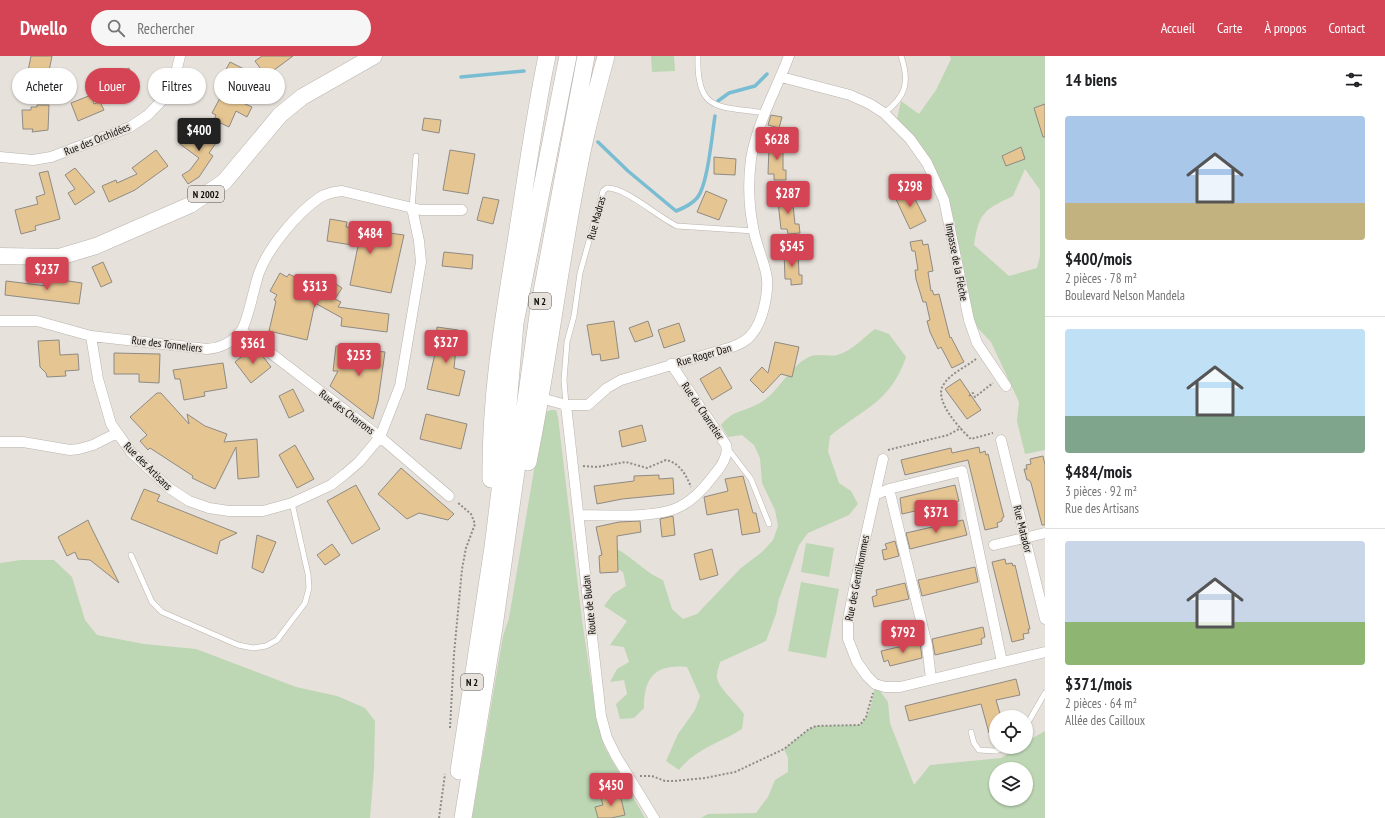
<!DOCTYPE html>
<html lang="fr">
<head>
<meta charset="utf-8">
<style>
	body { margin:0; font-family:"PT Sans Narrow",sans-serif; background:#f6f6f6; color:#202124; height:100vh; display:flex; flex-direction:column; font-size:15px; white-space:nowrap }
	* { box-sizing:border-box; margin:0 }
	p { font-size:13px; color:#757577 }
	.icon { flex:none; width:22px; height:22px; fill:none; stroke:currentColor; stroke-width:2; stroke-linecap:round; stroke-linejoin:round }
	.map { position:relative; flex:1; overflow:hidden }
	.details { display:flex; flex-direction:column; background:#fff; width:340px }
	.details>* { flex:none }
	.hud { position:absolute; left:12px; top:12px; width:380px; height:36px; display:flex; gap:8px }
	.controls { position:absolute; left:989px; top:654px; display:grid; gap:8px }
	.controls a { display:grid; place-items:center; width:44px; height:44px; border-radius:50%; background:#fff; box-shadow:0 1px 3px #0004; font-size:20px }
	.price { position:absolute; translate:-50% -34px; padding:0 9px; border-radius:4px; background:#d44455; color:#fff; font-size:13px; line-height:26px; filter:drop-shadow(0 1px 2px #0008) }
	.price::after { content:''; position:absolute; left:50%; top:24px; width:12px; height:9px; margin-left:-6px; background:inherit; clip-path:polygon(0 0,100% 0,50% 100%) }
	.price.active { background:#222; color:#fff }
	ul { padding:0; list-style:none }
	li { display:grid; align-content:center; gap:8px; height:212px; padding:0 20px }
	li+li { border-top:1px solid #e0e0e0 }
	li span { display:grid; place-items:center; height:124px; border-radius:4px; color:#555 }
	li>.icon { margin-inline-start:auto }
	span .icon { width:72px; height:72px; fill:#fffc; stroke-width:1 }
	li b { font-size:17px }
	h2 { display:flex; justify-content:space-between; align-items:center; height:48px; padding:0 20px; font-size:17px }
	.chip { padding:0 14px; border-radius:18px; background:#fff; box-shadow:0 1px 3px #0004; font-size:14px; line-height:36px }
	.chip.active { background:#d44455; color:#fff }
	header { display:flex; align-items:center; gap:24px; box-sizing:border-box; height:56px; padding:0 20px; background:#d44455; color:#fff }
	header strong { font-size:19px }
	nav { display:flex; gap:22px; margin-inline-start:auto; font-size:14px }
	.search { width:280px; height:36px; background:#f6f6f6; display:flex; align-items:center; gap:10px; box-sizing:border-box; padding:0 14px; border-radius:22px; color:#757577; font-size:15px }
	main { display:flex; flex:1; min-height:0 }
	.map>svg:first-child { display:block }
	.green { fill:#bdd6b3; fill-rule:evenodd }
	.lines { fill:none; stroke-linecap:round; stroke-linejoin:round }
	.stream { stroke:#79bdd3; stroke-width:3.5 }
	.building { fill:#e5c592; stroke:#8e8a84 }
	.service-casing { stroke:#b9b3ad; stroke-width:6 }
	.minor-casing { stroke:#b9b3ad; stroke-width:11 }
	.primary-casing { stroke:#b9b3ad; stroke-width:17 }
	.trunk-casing { stroke:#b9b3ad; stroke-width:18 }
	.path { stroke:#8f8b87; stroke-width:2; stroke-dasharray:2 2; stroke-linecap:butt }
	.service { stroke:#fff; stroke-width:5 }
	.minor { stroke:#fff; stroke-width:10 }
	.primary { stroke:#fff; stroke-width:16 }
	.trunk { stroke:#fff; stroke-width:17 }
	.labels { text-anchor:middle; dominant-baseline:central; stroke-width:3.5; stroke-linejoin:round; paint-order:stroke }
	.shield { fill:#e7e1db; stroke:#4e4b48; stroke-width:1 }
	.shield-label { font-size:10px; font-weight:bold; fill:#0d0b09 }
	.street-label { font-size:11px; fill:#0d0b09; stroke:#e7e1db }
</style>
</head>
<body>
<header>
<strong>Dwello</strong>
<div class="search"><svg class="icon" aria-label="search" viewBox="0 0 24 24"><circle cx="10" cy="10" r="6"/><path d="M15 15l6 6"/></svg>Rechercher</div>
<nav><a>Accueil</a><a>Carte</a><a>À propos</a><a>Contact</a></nav>
</header>
<main>
<div class="map">
<svg width="1045" height="762" viewBox="0 0 1045 762">
	<rect width="100%" height="100%" fill="#e7e1db"/>
	<path class="green" d="M651,0H674L675,15L652,16Z
		M950,0H1045V394L1025,398L1017,365L1019,346L991,286L973,267L944,131L923,93L897,63L901,45L919,58L936,34L951,3ZM1025,113L1040,134V200L1037,212L1009,220L974,189C979,156 984,154 1013,140Z
		M875,273L889,278L906,301C890,347 864,352 830,380L828,395L839,427L851,435L858,448L849,459L808,477L799,489L779,543L776,558L766,585L720,606C719,611 716,618 717,622C719,633 737,647 744,658L742,673C720,687 695,693 679,714L666,705L678,678L695,654L700,640L687,611C655,608 644,621 644,652L634,662L620,663L616,648L627,638L624,624L610,626L617,613L629,606L624,591L610,589L627,565L604,550L613,538L626,530L623,516L611,509L600,497L615,492C633,501 644,516 663,524L672,553L683,563L697,558L741,512L762,496L773,484L778,470L775,454L762,427L760,402L754,389L742,379L728,381L721,369C735,353 741,357 758,348C778,338 787,313 807,302C817,296 826,301 837,299C851,296 864,281 875,273Z
		M551,354H556L558,361L582,564L597,665L605,692L645,762H472L503,580L509,562L543,361L546,356Z
		M806,487L834,492L829,521L801,516Z
		M21,504H54L72,521L85,564L97,579L144,588L196,593L296,631L337,640L365,652L375,665L374,713L370,762H0V507Z
		M801,526L839,533L826,602L788,595Z
		M875,628L888,646L890,667L914,729L930,709L1001,702L1019,691H1026V686L1045,675V762H701L708,758L756,757L768,741L775,724L788,716V702L784,693L809,673L816,670L860,669C871,660 873,641 875,628ZM996,713H1026V743H996Z"/>
	<g class="lines">
		<path class="stream" d="M461,21L524,15
			M718,45L729,37L755,30L767,18
			M598,86L628,115L676,155C684,152 691,149 697,142C708,129 712,78 715,60"/>
	</g>
	<path class="building" d="M31,0H52L47,25L27,20Z
		M262,0H293L266,20L255,5Z
		M230,6L246,14L232,42L252,51L247,61L236,55L229,71L214,64L216,59L212,57L227,29L224,28L226,24L222,21Z
		M129,12L133,22L128,24L131,31L112,38L106,21Z
		M91,39L94,48L100,46L104,54L78,65L71,47Z
		M1045,48V81H1043L1034,52Z
		M37,49H49L48,74L32,76L33,73H23L22,54H31V51H37Z
		M771,59L782,61L779,72L768,69Z
		M424,62L441,64L439,77L422,74Z
		M199,70L218,84L209,97L213,100L199,121L188,128L182,119L190,114L199,102L180,88L188,77L192,80Z
		M774,86H786V95H783V114H786V124H774V118H768L769,91H774Z
		M1021,91L1025,103L1006,110L1002,100Z
		M156,94L168,110L135,134L109,146L102,130L116,124L117,127L137,118L132,112Z
		M450,94L475,98L468,138L443,134Z
		M714,101L736,103L735,119L714,118Z
		M75,112L95,136L75,149L68,137L75,133L65,119Z
		M48,115L60,163L35,170L36,174L21,178L15,154L38,148L36,141L45,138L39,117Z
		M909,131L926,165L910,173L894,139Z
		M706,135L727,144L719,164L697,156Z
		M795,139L796,149H793L795,168H799L800,177L788,178L787,173H781L778,146L784,145L783,141Z
		M483,141L499,144L493,168L477,164Z
		M330,163L347,166L346,171L404,179L391,237L350,229L358,190L327,185Z
		M922,184L923,189L928,188L933,215L928,216L931,235L932,234L934,239L939,238L950,282L951,281L964,306L952,312L941,291L938,293L930,276L927,265L930,264L926,246H923L916,223L915,214H918L915,195H912L910,186Z
		M798,195L799,219H802V228L791,229V223H785L784,196Z
		M444,196L473,199L472,213L442,210Z
		M103,206L112,226L101,231L92,211Z
		M280,217L287,221L289,218L321,235L328,223L342,232L335,243L341,246L338,251L389,258L387,276L341,270L342,262L315,247L307,284L269,275L276,245L274,244L277,239L270,235Z
		M48,222L82,227L79,248L5,239L6,225L47,230Z
		M614,265L619,302L601,305L600,298L592,299L587,269Z
		M648,265L653,280L635,286L629,272Z
		M679,267L685,285L664,292L658,274Z
		M437,271L458,274L454,312L465,315L459,340L427,333L434,302Z
		M59,284L60,299L78,298L79,314L65,315L66,320L47,321L46,317L40,311L38,285Z
		M775,286L799,291L792,321L781,318L763,337L750,324L762,311L768,317Z
		M336,290L385,296L378,345L373,363L330,330L338,315H333Z
		M253,291L261,298L271,311L251,327L235,306Z
		M114,297L160,298L159,327L139,326V318H114Z
		M223,307L227,332L204,336L205,340L184,344L180,323H175L173,314Z
		M720,311L732,332L712,344L700,323Z
		M960,323L981,354L967,363L945,333Z
		M293,333L304,355L289,362L279,340Z
		M157,337H161L189,368L187,358L205,370L227,378L224,386L257,383L259,421L238,423L236,391L215,433L192,422L193,420L150,392L148,394L140,385L147,379L130,361Z
		M426,358L467,368L461,393L420,383Z
		M642,369L646,385L622,391L619,375Z
		M295,389L314,423L297,432L279,399Z
		M979,391L980,397L985,395L986,399L988,398L1004,461L1002,462V465L997,467L998,471L985,474L968,404L905,419L901,404L951,392L952,397Z
		M1043,400L1045,409V469H1042L1031,427L1029,424H1027L1024,413H1027L1026,409L1031,408L1030,403Z
		M401,412L454,458L448,464L419,457L407,463L378,438Z
		M659,419V423L673,422L674,438L622,443L597,448L594,430L634,425V420Z
		M743,420L753,457H756L760,476L742,479L738,453L707,459L704,441L728,435L725,423Z
		M356,429L380,473L352,488L327,445Z
		M955,429L959,445L902,458L900,442Z
		M144,433L160,439L157,445L237,477L220,485L217,498L131,463Z
		M673,460L675,479L662,481L660,463Z
		M88,464L90,469L119,527L90,504L78,503L75,496L67,500L58,481Z
		M963,464L967,479L910,493L906,477Z
		M640,465L641,476L617,480L618,516L600,517L599,500L602,499L596,471L619,466Z
		M257,479L276,486L263,517L252,512Z
		M895,485L899,500L884,504L882,494L887,493L885,488Z
		M332,488L340,499L325,509L317,499Z
		M712,493L718,519L700,524L694,498Z
		M1005,503L1006,508L1012,507L1013,510L1015,509L1030,573H1028L1029,577L1023,578L1024,583L1012,586L992,506Z
		M975,511L978,526L922,540L918,524Z
		M905,527L909,543L874,551L872,541L877,539L876,534Z
		M983,571L985,581L981,583L982,588L935,599L932,583Z
		M920,586L922,602L890,610L888,604L884,606L881,595Z
		M1016,623L1020,639L996,644L1001,661H996V675L989,677L981,648L909,665L905,650Z
		M620,738L625,759L611,762H598L595,751L603,749L601,742Z"/>
	<g class="lines">
		<defs>
			<path id="service" d="M698,0C696,57 719,50 765,57
				M884,57C906,41 910,26 901,0
				M412,152L416,100
				M566,349L564,324L567,286L574,260L580,217L603,135L607,132C625,131 659,162 677,170L754,175
				M728,393L751,423L769,468
				M131,499L152,546L162,556L238,589L253,592L266,590L277,584L305,547L309,532L308,518L292,447
				M1026,670L1045,637
				M971,676L974,687L979,694L995,695L1008,691"/>
			<path id="minor" d="M781,21L850,39L870,48L884,57L910,83L927,107L944,144L969,264L977,287L1006,330
				M0,101L33,104L51,101L130,71L148,59L165,41L175,21L180,0
				M0,265H37L91,280L207,293C220,292 233,286 241,275C248,266 254,230 259,217C268,192 297,157 319,142C326,137 334,136 342,135L421,154H462
				M242,275L380,381L449,440
				M91,280L98,323L111,368L131,396L169,432L189,445L209,452L229,455H263L292,447L331,429L345,418L359,406L380,381L400,330L421,206L419,185L412,152
				M541,342L566,349H588L607,332L621,324L732,291C740,288 747,285 752,278C763,265 770,233 766,217C763,203 757,190 754,176C749,153 748,126 751,103C757,67 776,34 789,0
				M566,349L601,660L607,682L616,700L654,762
				M1001,384L1045,563
				M0,386H23L70,394L79,393L93,389L117,377
				M883,403L855,528L848,563V583L857,606L867,620L875,628L885,631H900L1045,596
				M889,433L927,589L931,623
				M875,439L889,433L962,415L1002,606
				M579,459C606,459 658,463 681,450C695,443 705,431 714,419C721,411 729,399 726,389L671,308
				M994,489L1045,477"/>
			<path id="primary" d="M0,200L59,201L96,190L190,149L224,126L280,59L302,41L374,0"/>
			<path id="trunk" d="M528,406C550,299 561,189 585,82C591,55 599,27 606,0
				M491,423C490,342 503,266 516,186C526,123 534,62 547,0
				M459,715L493,491L503,410L515,267L568,0
				M463,762L494,571L539,252L586,0"/>
		</defs>
		<use href="#service" class="service-casing"/>
		<use href="#minor" class="minor-casing"/>
		<use href="#primary" class="primary-casing"/>
		<use href="#trunk" class="trunk-casing"/>
		<path class="path" d="M976,303C966,311 951,317 944,328C932,343 960,373 971,383L993,377
			M969,340L973,337L975,341L993,327
			M888,394L948,379L961,372
			M583,410L597,411L626,406L647,412L666,404C680,407 686,419 691,431
			M450,672L454,598L462,513L466,492L475,468L471,458L457,446
			M640,720H652L665,725H674L705,722L735,716L784,693L809,673L816,670L860,669L866,661L873,637
			M439,762L445,718"/>
		<use href="#service" class="service"/>
		<use href="#minor" class="minor"/>
		<use href="#primary" class="primary"/>
		<use href="#trunk" class="trunk"/>
	</g>
	<g class="labels">
		<g class="shield">
			<rect x="188" y="130" width="36" height="16" rx="3"/>
			<rect x="529" y="237" width="22" height="16" rx="3"/>
			<rect x="461" y="618" width="22" height="16" rx="3"/>
		</g>
		<g class="shield-label">
			<text x="206" y="138">N 2002</text>
			<text x="540" y="245">N 2</text>
			<text x="472" y="626">N 2</text>
		</g>
		<g class="street-label">
			<text transform="translate(97 83) rotate(-22)">Rue des Orchidées</text>
			<text transform="translate(596 162) rotate(-75)">Rue Madras</text>
			<text transform="translate(957 206) rotate(79)">Impasse de la Flèche</text>
			<text transform="translate(167 288) rotate(7)">Rue des Tonneliers</text>
			<text transform="translate(704 299) rotate(-16)">Rue Roger Dan</text>
			<text transform="translate(703 355) rotate(56)">Rue du Charretier</text>
			<text transform="translate(347 356) rotate(37)">Rue des Charrons</text>
			<text transform="translate(148 410) rotate(45)">Rue des Artisans</text>
			<text transform="translate(1023 473) rotate(76)">Rue Matador</text>
			<text transform="translate(857 522) rotate(-79)">Rue des Gentilhommes</text>
			<text transform="translate(589 549) rotate(-96)">Route de Budan</text>
		</g>
	</g>
</svg>
<div class="controls">
<a><svg class="icon" aria-label="locate" viewBox="0 0 24 24"><circle cx="12" cy="12" r="6"/><path d="M12 2v4M12 18v4M2 12h4M18 12h4"/></svg></a>
<a><svg class="icon" aria-label="layers" viewBox="0 0 24 24"><path d="M12 4l9 5-9 5-9-5zM3 14l9 5 9-5"/></svg></a>
</div>
<b class="price active" style="left:199px;top:96px">$400</b>
<b class="price" style="left:777px;top:105px">$628</b>
<b class="price" style="left:910px;top:152px">$298</b>
<b class="price" style="left:788px;top:159px">$287</b>
<b class="price" style="left:370px;top:199px">$484</b>
<b class="price" style="left:792px;top:212px">$545</b>
<b class="price" style="left:47px;top:235px">$237</b>
<b class="price" style="left:315px;top:252px">$313</b>
<b class="price" style="left:446px;top:308px">$327</b>
<b class="price" style="left:253px;top:309px">$361</b>
<b class="price" style="left:359px;top:321px">$253</b>
<b class="price" style="left:936px;top:478px">$371</b>
<b class="price" style="left:903px;top:598px">$792</b>
<b class="price" style="left:611px;top:751px">$450</b>
<div class="hud">
<a class="chip">Acheter</a>
<a class="chip active">Louer</a>
<a class="chip">Filtres</a>
<a class="chip">Nouveau</a>
</div>
</div>
<section class="details">
<h2>14 biens<svg class="icon" aria-label="filters" viewBox="0 0 24 24"><path d="M4 7h16M4 17h16"/><circle cx="9" cy="7" r="2"/><circle cx="15" cy="17" r="2"/></svg></h2>
<ul>
<li><span style="background:linear-gradient(#a9c7e8 70%,#c2b280 0)"><svg class="icon" aria-label="home" viewBox="0 0 24 24"><path d="M3 11l9-7 9 7M6 9v11h12V9"/></svg></span><div><b>$400/mois</b><p>2 pièces · 78 m²</p><p>Boulevard Nelson Mandela</p></div></li>
<li><span style="background:linear-gradient(#bfe0f5 70%,#7fa58c 0)"><svg class="icon" aria-label="home" viewBox="0 0 24 24"><path d="M3 11l9-7 9 7M6 9v11h12V9"/></svg></span><div><b>$484/mois</b><p>3 pièces · 92 m²</p><p>Rue des Artisans</p></div></li>
<li><span style="background:linear-gradient(#c9d6e8 65%,#8fb573 0)"><svg class="icon" aria-label="home" viewBox="0 0 24 24"><path d="M3 11l9-7 9 7M6 9v11h12V9"/></svg></span><div><b>$371/mois</b><p>2 pièces · 64 m²</p><p>Allée des Cailloux</p></div></li>
</ul>
</section>
</main>
</body>
</html>
